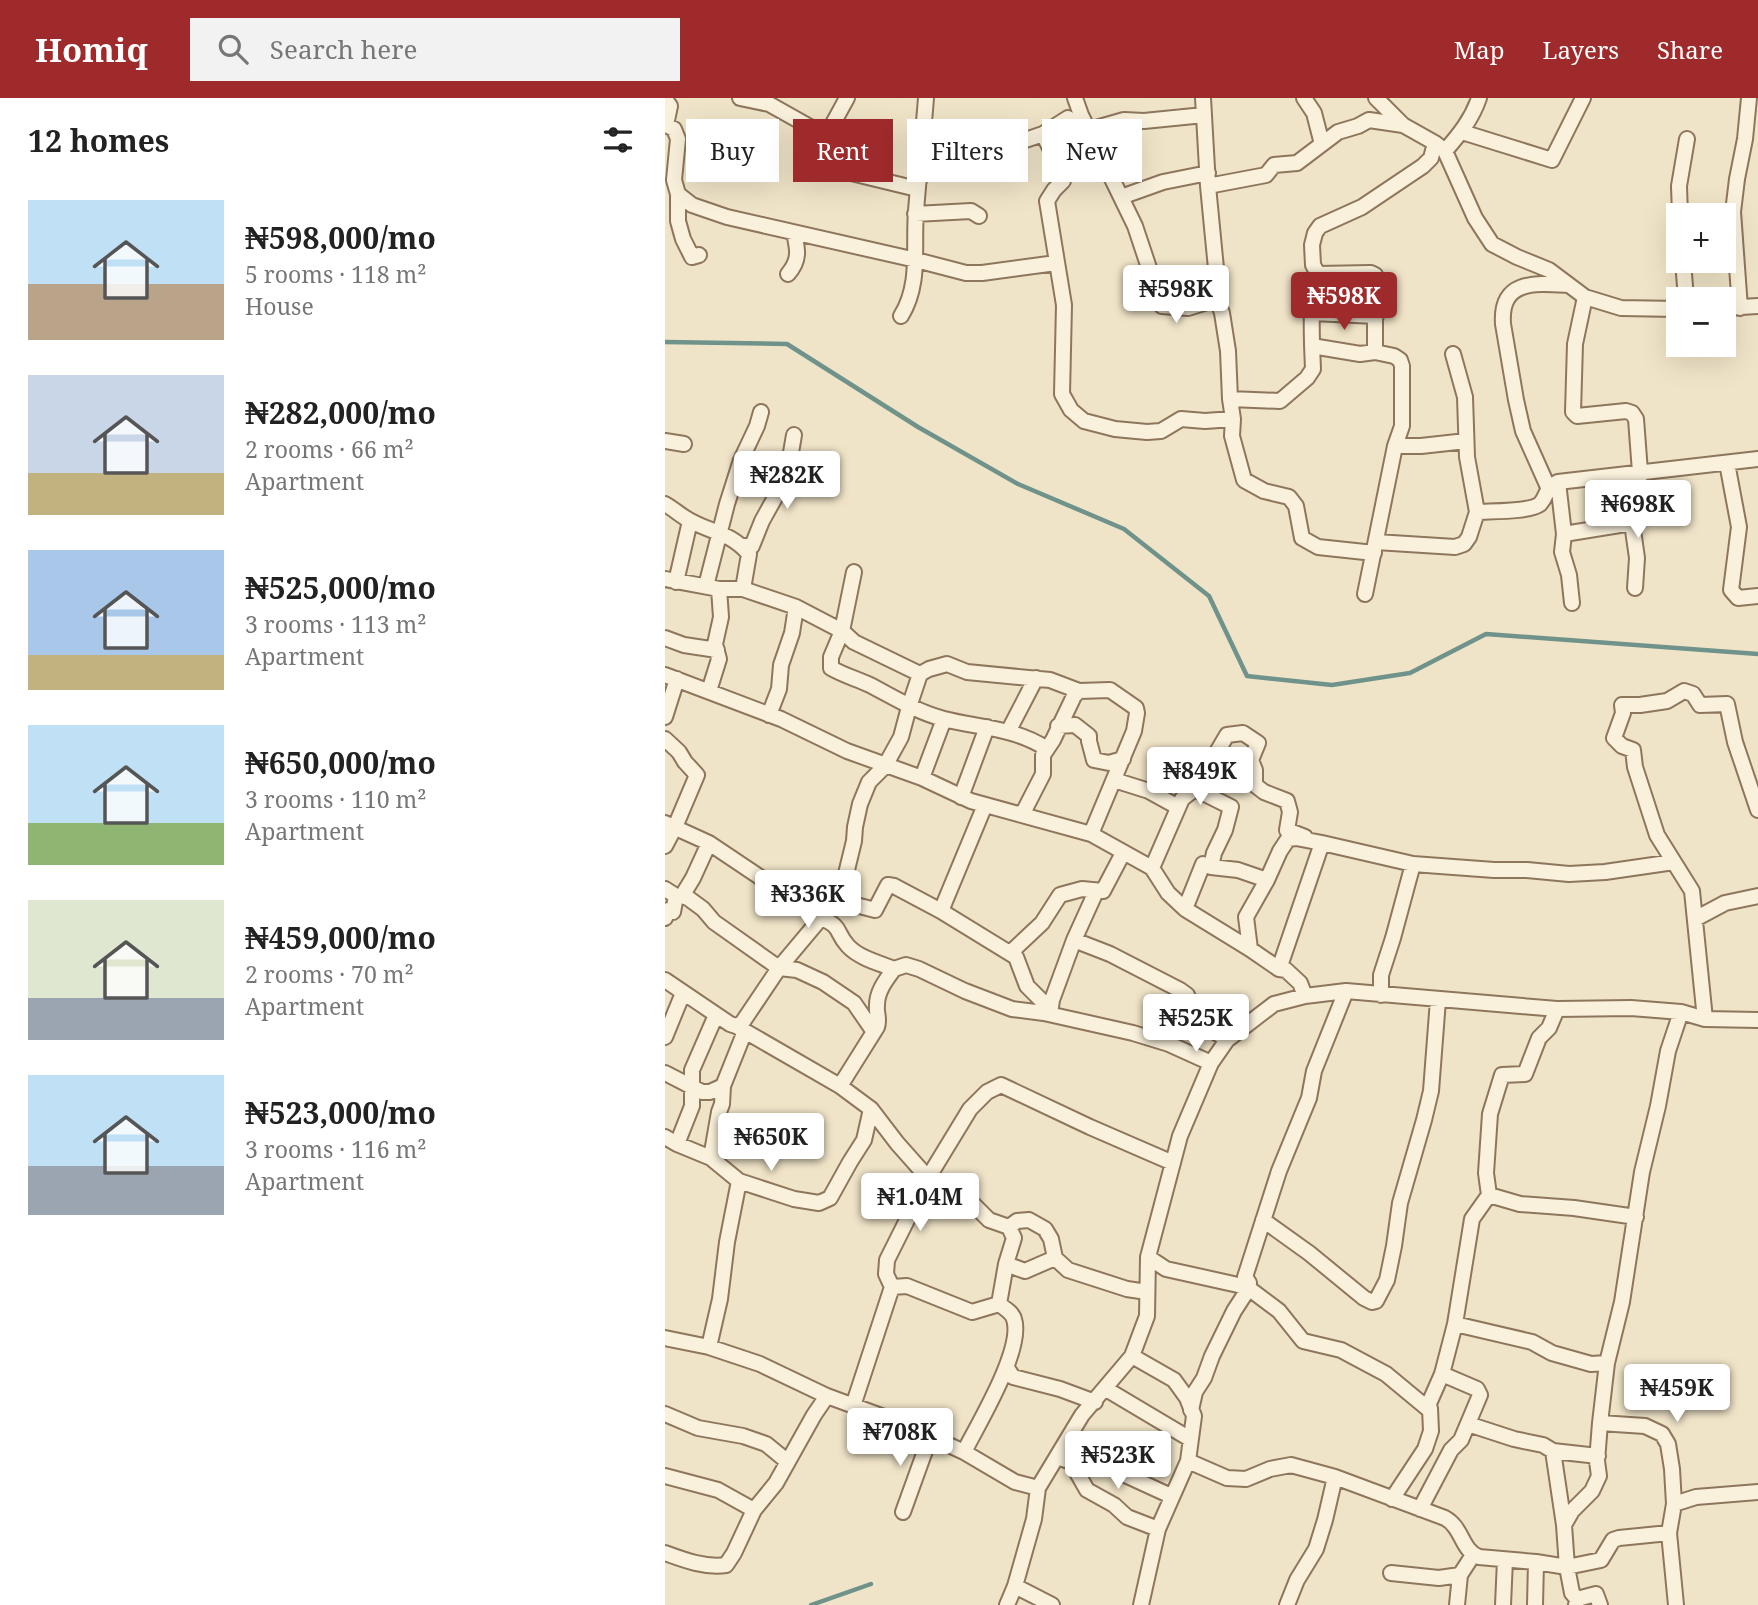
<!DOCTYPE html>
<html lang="en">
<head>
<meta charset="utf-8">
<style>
	body { margin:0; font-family:"Noto Serif",serif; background:#f2f2f2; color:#222; height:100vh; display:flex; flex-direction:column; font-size:26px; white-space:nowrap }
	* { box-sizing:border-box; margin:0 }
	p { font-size:23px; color:#767676 }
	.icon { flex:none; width:38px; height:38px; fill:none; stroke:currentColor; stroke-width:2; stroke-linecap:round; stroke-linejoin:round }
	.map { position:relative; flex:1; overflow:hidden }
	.sheet { display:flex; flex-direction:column; background:#fff; width:665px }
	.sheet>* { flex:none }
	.top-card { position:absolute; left:21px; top:21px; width:665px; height:63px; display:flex; gap:14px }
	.tools { position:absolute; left:1001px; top:105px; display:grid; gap:14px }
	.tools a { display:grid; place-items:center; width:70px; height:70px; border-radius:0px; background:#fff; box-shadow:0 7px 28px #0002; font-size:35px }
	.price { position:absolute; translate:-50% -60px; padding:0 16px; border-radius:7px; background:#fff; color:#222; font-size:23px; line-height:46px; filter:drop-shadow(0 2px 4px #0008) }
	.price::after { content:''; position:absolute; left:50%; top:42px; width:21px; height:16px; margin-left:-10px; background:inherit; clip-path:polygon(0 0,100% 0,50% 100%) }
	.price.selected { background:#9e2a2b; color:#fff }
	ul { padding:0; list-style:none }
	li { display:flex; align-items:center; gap:21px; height:175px; padding:0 28px }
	li span { display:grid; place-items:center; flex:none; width:196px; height:140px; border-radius:0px; color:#555 }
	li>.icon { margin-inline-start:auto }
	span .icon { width:84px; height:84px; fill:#fffc; stroke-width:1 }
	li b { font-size:30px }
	h2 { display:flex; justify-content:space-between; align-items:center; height:84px; padding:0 28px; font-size:30px }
	.tag { padding:0 24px; border-radius:0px; background:#fff; box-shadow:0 7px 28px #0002; font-size:24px; line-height:63px }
	.tag.selected { background:#9e2a2b; color:#fff }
	header { display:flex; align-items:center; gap:42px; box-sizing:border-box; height:98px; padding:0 35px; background:#9e2a2b; color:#fff }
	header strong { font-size:33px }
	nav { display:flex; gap:38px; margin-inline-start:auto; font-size:24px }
	.search { width:490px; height:63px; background:#f2f2f2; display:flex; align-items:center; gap:18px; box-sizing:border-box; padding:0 24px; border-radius:0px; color:#767676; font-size:26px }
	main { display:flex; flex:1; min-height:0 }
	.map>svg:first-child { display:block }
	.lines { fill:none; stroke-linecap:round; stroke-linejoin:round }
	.stream { stroke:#6f938a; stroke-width:4.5 }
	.street-casing { stroke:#8d765c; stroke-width:18 }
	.street { stroke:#faf1dc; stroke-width:14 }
</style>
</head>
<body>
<header>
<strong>Homiq</strong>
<div class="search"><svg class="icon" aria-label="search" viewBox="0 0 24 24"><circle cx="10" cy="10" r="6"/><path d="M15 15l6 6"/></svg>Search here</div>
<nav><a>Map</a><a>Layers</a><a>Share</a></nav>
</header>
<main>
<section class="sheet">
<h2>12 homes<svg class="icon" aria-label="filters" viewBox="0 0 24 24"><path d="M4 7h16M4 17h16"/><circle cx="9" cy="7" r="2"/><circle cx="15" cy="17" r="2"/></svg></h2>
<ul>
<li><span style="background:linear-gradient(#bfe0f5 60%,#b9a48a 0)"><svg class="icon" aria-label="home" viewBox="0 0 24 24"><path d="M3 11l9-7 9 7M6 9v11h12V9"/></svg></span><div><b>₦598,000/mo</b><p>5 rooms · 118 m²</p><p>House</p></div></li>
<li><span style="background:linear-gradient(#c9d6e8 70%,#c2b280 0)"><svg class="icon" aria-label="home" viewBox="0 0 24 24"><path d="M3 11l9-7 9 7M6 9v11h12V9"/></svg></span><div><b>₦282,000/mo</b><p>2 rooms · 66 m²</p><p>Apartment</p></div></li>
<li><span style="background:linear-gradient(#a9c7e8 75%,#c2b280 0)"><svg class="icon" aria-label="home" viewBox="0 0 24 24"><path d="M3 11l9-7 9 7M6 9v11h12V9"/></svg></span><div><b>₦525,000/mo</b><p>3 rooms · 113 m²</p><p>Apartment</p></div></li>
<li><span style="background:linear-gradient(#bfe0f5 70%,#8fb573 0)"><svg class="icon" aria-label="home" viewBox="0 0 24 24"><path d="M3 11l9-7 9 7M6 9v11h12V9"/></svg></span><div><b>₦650,000/mo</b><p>3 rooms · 110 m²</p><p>Apartment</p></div></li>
<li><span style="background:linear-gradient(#dfe7d0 70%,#9aa5b1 0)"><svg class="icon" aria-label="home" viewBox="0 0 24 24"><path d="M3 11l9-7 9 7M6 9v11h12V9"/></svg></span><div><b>₦459,000/mo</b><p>2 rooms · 70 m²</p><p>Apartment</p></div></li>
<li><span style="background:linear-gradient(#bfe0f5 65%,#9aa5b1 0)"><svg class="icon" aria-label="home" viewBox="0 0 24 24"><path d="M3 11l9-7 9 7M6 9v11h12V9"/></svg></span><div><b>₦523,000/mo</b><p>3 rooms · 116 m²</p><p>Apartment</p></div></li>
</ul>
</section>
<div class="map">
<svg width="1093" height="1507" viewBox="0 0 1093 1507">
	<rect width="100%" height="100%" fill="#f0e4c8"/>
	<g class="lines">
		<path class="stream" d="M0,244L122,246L253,329L353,386L459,431L544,498L582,578L667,587L745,575L821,536L1093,556
			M146,1507L206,1486"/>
		<defs>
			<path id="street" d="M75,0L104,6L154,34L159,42L164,59L178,73L248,90L254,83
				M410,0L416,17L470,128L487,179L490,193L497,208L523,210L552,201
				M538,0L543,88L553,191L552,201L557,215L563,253L565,301L568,321L567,338L579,382L599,393L624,399L631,408L637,440L653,449L709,455
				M639,0L649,15L657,46
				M711,0L738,27L770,45L780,53L810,120L827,146L852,159L884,172L920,199L956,210L1013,211
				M0,1L5,8L1,27L9,31L13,41L9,82L13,96V123L18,141L27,159L34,157
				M424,32L459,22L479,23L539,17
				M797,34L887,62L918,0
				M378,36L398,76V83L389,92L382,103L399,207L397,296L406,312L419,323L450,331L482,334L496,333L516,321L540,323L568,321
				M159,42L182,0
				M780,53C794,37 807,21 814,0
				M255,68L285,66L313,58L378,36L403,20
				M543,88L601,77L609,67L632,65L673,34L693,28L704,22L738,27
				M13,96L27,107L62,119L251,162L301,175H317L391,165
				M456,99L498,84L543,75
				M250,116L306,113L314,118
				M1015,117L1014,88L1022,41
				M1018,163L1021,201
				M123,176C135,162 133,152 129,135
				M653,176L706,175L710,177V254
				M1059,210L1093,208
				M1075,210L1068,114L1072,81L1080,41L1084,0
				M648,215L711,218
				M236,218C256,186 248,149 251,113C254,75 258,38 261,0
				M647,248L695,256L710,254L729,258L735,262L737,268V328L730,348L700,496
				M565,301L615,303L642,280L648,271C647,246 644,198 653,176L648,167L647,147L650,135L655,128L697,109L758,68L766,60L770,45
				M0,343L19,346
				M730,348H756L801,343
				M1062,365L1074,429L1066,492L1073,500L1093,498
				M893,384L899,436L897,454L904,477L907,505
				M883,389L858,333L851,302L838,226C835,182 869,185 902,187
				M0,406C9,411 16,418 24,422C47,435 65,434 84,456L78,491
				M812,414C826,413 865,414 875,406C884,396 878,392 893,384L1093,361
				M967,425L972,460L970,490
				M899,436L967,425L971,413L975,374L971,321L967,315L961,313L912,318L908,314L910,246L920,199
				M711,444L790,449L799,446L804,439L812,414L802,359L800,299L788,256
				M76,448H87L97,423L122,378L129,337
				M189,474L177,533L166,559V570C178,577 192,581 205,587C230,600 252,614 279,621C314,630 351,630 382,651
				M0,481L54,491H78L131,509L177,533L189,544L255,576
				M11,484L25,423
				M41,488L62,406L76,362L92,328L96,314
				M0,540L19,547L52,552
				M0,577L116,621L182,653L257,680L306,703L426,736L487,770L503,795L520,811L585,851L614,871L621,872L635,885L640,898
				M44,593L54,561L50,546L56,519L54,491
				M104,617L114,591L116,567L127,535L131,509
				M0,619L12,581
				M393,628L410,627L424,638V643L429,662L444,665L458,661
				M343,634L371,580
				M0,641L14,654L20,664L32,677L10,729L0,748
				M257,680L279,621
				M449,682L484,693L513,709
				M531,690L534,693L566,709L560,732L549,755L546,769
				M296,699L322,629
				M357,717L378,676V657L388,642L409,598L414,593
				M0,725L44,745L156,820C178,829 170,834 183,848C194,860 214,865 229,871L241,867L254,871L300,893L347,911L379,915L468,935L504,946L546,965
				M487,770L517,701L531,690L562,637L578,635L593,645L586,662L590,672V687L599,694L622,703L625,714L622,732L640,739
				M0,791L11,798H17L23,800L38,811L49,824L114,870L132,872L158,884L189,905L209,934
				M17,798L28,780L44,745
				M168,801L210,812L223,787L229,788L276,813L351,859L362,888L377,903L379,915
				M520,811L538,766L546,769L573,772L602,782
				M276,813L320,707
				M0,820L3,812L8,814L11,798
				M1030,821L1060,805L1093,798
				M409,842L445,856L515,892L522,897L529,919L562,942
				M585,851L581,819L602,782L615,753L623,741L631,740L657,745L748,766L829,772H862L904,776L940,774L1009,764
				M345,855L377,825L395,797L417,791L438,793L458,755
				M614,871L657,745
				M0,882L65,926L71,928L175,988L206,1011L232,1045L263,1080L289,1098L310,1108L324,1122L344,1129L349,1140L341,1166L334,1206
				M716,897V877L728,840L748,766
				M385,916L387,902L409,842L429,798L426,792
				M1040,921L1027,793L992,737L970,669L968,652L957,648L949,640L958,615L957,607H975L1002,603L1019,593L1028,596L1035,607L1062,606L1070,644L1093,712
				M71,928L77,925L114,870L156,820L179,784L189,743L190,729L195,706L204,684L220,668L236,639L244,609L255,576L264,571L282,566L302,574L385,582L414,593L445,592L471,610L472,615L469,633L426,736
				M0,939L18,895
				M0,975L37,994H45L58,988
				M175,988L212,929C215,921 211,916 212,907C212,893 221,882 229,871
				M0,1039L12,1046L46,1060L74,1083L129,1101L154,1105L165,1100L185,1064L199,1042L206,1011
				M12,1046L27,1008V972L51,917
				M46,1060L54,1014L57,1006L58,988L80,933
				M824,1097L855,1106L909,1110L971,1119
				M598,1122L644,1155L699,1200L707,1204L711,1203L722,1182L729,1148L735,1105L759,1022L766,993L773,902
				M344,1129L352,1123L364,1122L380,1131L386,1141L390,1160L403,1172L462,1191L482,1194
				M483,1159L501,1171L582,1189L614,1213L638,1243L676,1252L721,1276L762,1310
				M341,1166L360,1173L390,1160
				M227,1189L221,1176L222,1162L263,1080L305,1011L322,994L336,987L425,1029L508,1065
				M790,1226L867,1244L887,1255L926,1266L942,1265
				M0,1240L44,1249L95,1266L162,1298L238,1326L299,1354L350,1384L373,1390
				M44,1249L55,1201L62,1144L74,1083
				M467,1258L509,1282L522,1300L529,1318L523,1363L493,1431L476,1507
				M342,1270L348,1279L395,1291L430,1304
				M441,1291L525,1341
				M188,1308L227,1189L242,1188L307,1214L334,1206
				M526,1312L530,1294L539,1280L547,1258L569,1213L580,1196L584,1185L580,1179L614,1073L644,1000L649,973L681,893
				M0,1316L33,1330L78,1338L101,1346L123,1364
				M935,1325L980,1328L997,1336L1003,1346L1007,1371L1009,1406L1004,1435L1011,1507
				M803,1326L849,1341L878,1347L888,1353L933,1358
				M888,1353L899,1427
				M299,1354C313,1326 359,1251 349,1221C347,1214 339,1210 334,1206
				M392,1359L406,1364L422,1392L449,1407L462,1419L493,1431
				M523,1363L562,1380L581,1381L605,1371L626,1367L670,1379L780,1420C798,1430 796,1452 814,1459L871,1464L902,1469L936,1462L948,1442L954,1440L1004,1435
				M406,1364L451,1370L458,1376L506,1398
				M0,1378L53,1392L89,1412
				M727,1401L760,1351L766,1333L765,1310H762L777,1276L790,1226L807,1121L824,1097L821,1075L825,1016L837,977L860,976L874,940L884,930L892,911
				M1009,1406L1031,1399L1093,1394
				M755,1411L786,1352L796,1342L815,1297L812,1291L777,1276
				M238,1414L265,1339
				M0,1455C19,1462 40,1470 61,1467L69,1455L89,1412L111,1385L149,1317L162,1298
				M726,1475L774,1480L795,1477
				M350,1488L387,1507
				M912,1501L931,1496L935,1507
				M342,1507L350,1488L369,1421L373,1390L417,1317L467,1258L482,1218L483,1159L515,1038L546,965L562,942L609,906L640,898L681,893L892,911L966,910L1016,914L1040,921L1093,922
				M622,1507L632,1482L651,1451L660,1422L670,1379
				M792,1507L795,1477L808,1457
				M838,1507L840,1462
				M870,1507L871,1464
				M911,1507L912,1501L907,1495L902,1469L899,1427L907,1413L927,1393L934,1378L932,1363L935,1325L942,1265L957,1204L977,1074L993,1008L1003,953L1016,914"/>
		</defs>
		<use href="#street" class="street-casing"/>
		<use href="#street" class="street"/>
	</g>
</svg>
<div class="tools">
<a>+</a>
<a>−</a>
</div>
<b class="price" style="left:511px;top:227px">₦598K</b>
<b class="price selected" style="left:679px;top:234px">₦598K</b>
<b class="price" style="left:122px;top:413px">₦282K</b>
<b class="price" style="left:973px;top:442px">₦698K</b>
<b class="price" style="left:535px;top:709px">₦849K</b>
<b class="price" style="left:143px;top:832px">₦336K</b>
<b class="price" style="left:531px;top:956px">₦525K</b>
<b class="price" style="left:106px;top:1075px">₦650K</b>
<b class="price" style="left:255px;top:1135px">₦1.04M</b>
<b class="price" style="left:1012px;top:1326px">₦459K</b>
<b class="price" style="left:235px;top:1370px">₦708K</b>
<b class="price" style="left:453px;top:1393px">₦523K</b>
<div class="top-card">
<a class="tag">Buy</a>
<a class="tag selected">Rent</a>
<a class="tag">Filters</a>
<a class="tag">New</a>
</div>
</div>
</main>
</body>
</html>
